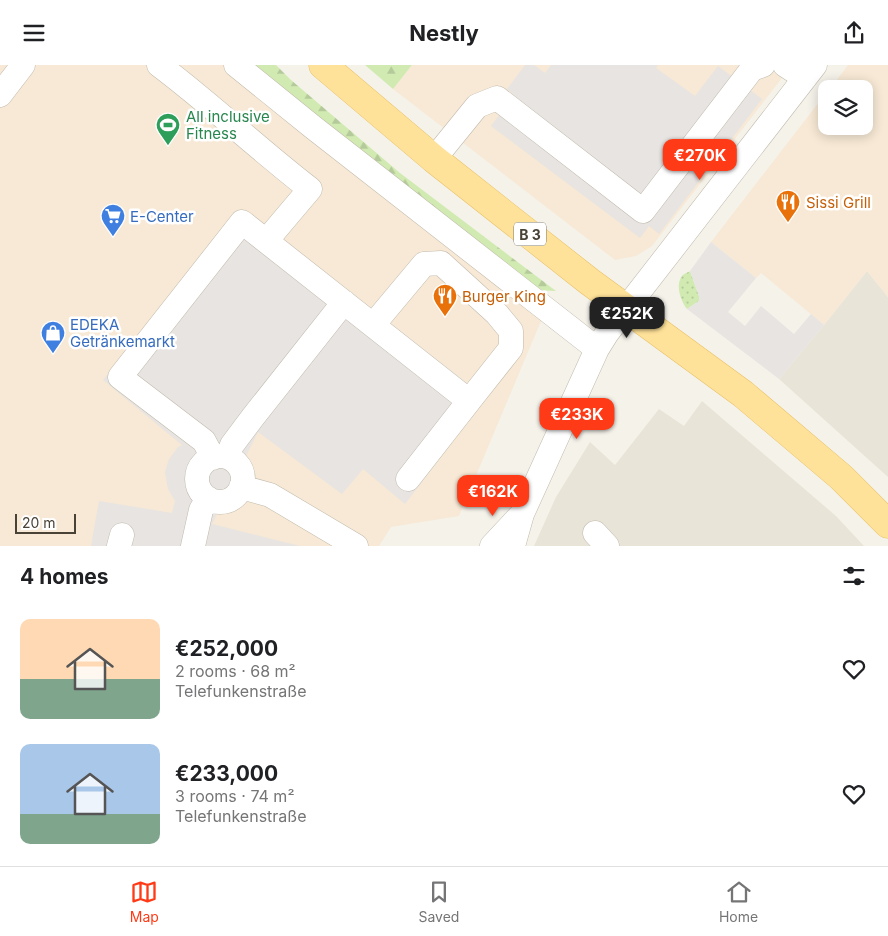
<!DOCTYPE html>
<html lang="en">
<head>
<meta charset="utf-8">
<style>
	body { margin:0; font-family:Inter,sans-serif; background:#f2f2f2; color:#202124; height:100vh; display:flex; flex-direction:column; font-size:19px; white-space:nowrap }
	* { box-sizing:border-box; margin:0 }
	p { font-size:16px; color:#757577 }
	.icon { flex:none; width:28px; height:28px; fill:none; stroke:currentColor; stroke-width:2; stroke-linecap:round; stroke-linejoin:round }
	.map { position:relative; height:481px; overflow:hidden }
	.panel { display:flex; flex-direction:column; background:#fff; flex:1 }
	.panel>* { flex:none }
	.buttons { position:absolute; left:818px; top:15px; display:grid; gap:10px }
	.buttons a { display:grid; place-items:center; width:55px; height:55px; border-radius:10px; background:#fff; box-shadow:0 2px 12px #0003; font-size:25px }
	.scale { position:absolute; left:15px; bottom:12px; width:61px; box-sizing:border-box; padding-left:5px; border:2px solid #494237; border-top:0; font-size:14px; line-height:18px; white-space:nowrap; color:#494237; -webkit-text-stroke:4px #fff; paint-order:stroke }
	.price { position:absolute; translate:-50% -42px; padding:0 11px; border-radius:10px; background:#ff3b17; color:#fff; font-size:16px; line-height:32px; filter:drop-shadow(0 1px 2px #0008) }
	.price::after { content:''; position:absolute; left:50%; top:30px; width:15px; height:11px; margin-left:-8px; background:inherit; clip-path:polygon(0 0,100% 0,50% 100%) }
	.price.current { background:#222; color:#fff }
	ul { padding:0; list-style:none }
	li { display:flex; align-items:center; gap:15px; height:125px; padding:0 20px }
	li span { display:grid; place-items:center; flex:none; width:140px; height:100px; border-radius:10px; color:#555 }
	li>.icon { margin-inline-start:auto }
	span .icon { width:60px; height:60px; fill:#fffc; stroke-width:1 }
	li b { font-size:21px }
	h2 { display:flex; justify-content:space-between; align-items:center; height:60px; padding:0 20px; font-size:21px }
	header { display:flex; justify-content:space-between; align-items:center; height:65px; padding:0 20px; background:#fff; font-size:22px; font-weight:700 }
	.tabs { display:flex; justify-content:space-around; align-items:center; height:70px; border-top:1px solid #e0e0e0; background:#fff; font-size:14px; color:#757577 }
	.tabs a { display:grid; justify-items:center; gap:2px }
	.tabs .current { color:#ff3b17 }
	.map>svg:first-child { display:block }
	.residential { fill:#e9e4d8 }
	.commercial { fill:#f7e9d5 }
	.grass { fill:url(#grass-dots) }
	.forest { fill:url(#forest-firs) }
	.parking { fill:#e7e4e1 }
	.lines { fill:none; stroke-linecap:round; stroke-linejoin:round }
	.minor-casing { stroke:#c1baac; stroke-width:25 }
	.major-casing { stroke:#e7c066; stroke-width:29 }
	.minor { stroke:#fff; stroke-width:24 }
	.major { stroke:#ffe299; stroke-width:28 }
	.labels { text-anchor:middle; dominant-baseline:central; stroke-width:5; stroke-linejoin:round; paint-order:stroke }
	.shield { fill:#fff; stroke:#807b73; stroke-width:1 }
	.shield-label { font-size:14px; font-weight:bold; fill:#494237 }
	.leisure-label { font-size:15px; fill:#27864d; stroke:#fff; text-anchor:start }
	.food-label { font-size:15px; fill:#c56008; stroke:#fff; text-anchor:start }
	.shop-label { font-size:15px; fill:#366cbe; stroke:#fff; text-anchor:start }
</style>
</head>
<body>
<header><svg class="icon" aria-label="menu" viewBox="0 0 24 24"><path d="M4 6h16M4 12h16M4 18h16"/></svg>Nestly<svg class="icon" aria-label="share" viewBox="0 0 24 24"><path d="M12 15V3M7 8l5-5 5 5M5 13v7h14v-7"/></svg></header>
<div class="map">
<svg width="888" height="481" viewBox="0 0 888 481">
	<defs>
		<pattern id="grass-dots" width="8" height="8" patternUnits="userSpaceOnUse" patternTransform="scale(1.25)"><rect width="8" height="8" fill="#d1eab2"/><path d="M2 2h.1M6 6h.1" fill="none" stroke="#b5ca9a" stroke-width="1.8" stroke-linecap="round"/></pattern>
		<pattern id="forest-firs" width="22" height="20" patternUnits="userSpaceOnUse" patternTransform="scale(1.25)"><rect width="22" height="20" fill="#d1eab2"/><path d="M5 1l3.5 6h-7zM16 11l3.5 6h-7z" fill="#b5ca9a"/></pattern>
	</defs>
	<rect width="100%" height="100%" fill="#f5f2ea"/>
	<path class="residential" d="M867,206L888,232V412L779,314L824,260Z
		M702,336L836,451L864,481H534L556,432L590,377L615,400L659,344L684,361Z"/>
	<path class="commercial" d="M0,0H254L549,237L459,451L391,462L379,481H0Z
		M412,0H792L652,181L636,191L615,195L393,24Z
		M848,0H888V232L867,206L824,260L761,208L756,213L711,177L826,28V61H864V24H830Z"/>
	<path class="grass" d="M690,206L699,231V236L687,244C681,236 675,220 682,211C683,209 689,207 690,206Z"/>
	<path class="forest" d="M254,0H276L291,15L400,108L556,226L532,225Z
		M365,0H412L393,24Z"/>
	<path class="parking" d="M525,0H534L545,8L551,0H658L656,3L695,31L718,1L762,34L659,169L649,161L640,173L491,61L514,30L507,24Z
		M231,153L257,154L486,333L405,439L363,404L342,429L258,367L212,459L300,481H91L99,436L172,448L175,436L168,424L165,407L169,394L178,382L182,380L103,315Z
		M711,177L756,213L728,247L745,261L761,241L794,269L811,249L824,260L779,314L687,244L699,236V231L690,206Z"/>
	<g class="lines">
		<defs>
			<path id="minor" d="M159,0C211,39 258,84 310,124L266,176
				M236,0L314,63L597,284
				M785,0L805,13
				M0,30L23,0
				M434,94L477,41L497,33L643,146L752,4L763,0
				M373,260L424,199L441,198L497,249L511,266V283L469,336
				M197 414a23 23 0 1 1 46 0a23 23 0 1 1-46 0Z
				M227,392L232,380L253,352L344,237
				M213,393L204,376L120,312L242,157L469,336L408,414
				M241,422L270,430L356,481
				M595,468L607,481
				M119,481L122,470
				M193,481L201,445L208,433
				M492,481L519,452
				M513,481L522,449L597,284L607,268L815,0"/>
			<path id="major" d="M323,0L434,94L590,217L743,329L841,412L888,459"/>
		</defs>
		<use href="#minor" class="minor-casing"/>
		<use href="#major" class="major-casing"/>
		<use href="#minor" class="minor"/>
		<use href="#major" class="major"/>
	</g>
	<defs>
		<symbol id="stadium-pin" viewBox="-11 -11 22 30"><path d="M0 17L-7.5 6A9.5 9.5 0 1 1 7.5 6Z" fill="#2e9e5b" stroke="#fff"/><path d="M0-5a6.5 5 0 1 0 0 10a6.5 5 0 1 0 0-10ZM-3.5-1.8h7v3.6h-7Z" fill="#fff"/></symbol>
		<symbol id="restaurant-pin" viewBox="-11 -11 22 30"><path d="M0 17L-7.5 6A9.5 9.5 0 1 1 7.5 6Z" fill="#e8710a" stroke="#fff"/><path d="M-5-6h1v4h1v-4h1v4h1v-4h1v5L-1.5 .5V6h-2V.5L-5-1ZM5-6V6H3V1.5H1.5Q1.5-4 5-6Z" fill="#fff"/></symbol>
		<symbol id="supermarket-pin" viewBox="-11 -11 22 30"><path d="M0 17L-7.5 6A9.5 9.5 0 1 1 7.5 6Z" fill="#3f7fe0" stroke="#fff"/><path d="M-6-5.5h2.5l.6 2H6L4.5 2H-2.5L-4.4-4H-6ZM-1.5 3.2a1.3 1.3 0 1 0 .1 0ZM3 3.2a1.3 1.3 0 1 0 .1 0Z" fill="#fff"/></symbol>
		<symbol id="shop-pin" viewBox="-11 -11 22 30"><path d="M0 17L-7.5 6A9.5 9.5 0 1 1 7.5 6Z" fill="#3f7fe0" stroke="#fff"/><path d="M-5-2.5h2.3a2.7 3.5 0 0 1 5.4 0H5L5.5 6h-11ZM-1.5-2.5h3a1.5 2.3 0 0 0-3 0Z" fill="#fff"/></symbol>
	</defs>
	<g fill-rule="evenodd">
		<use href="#stadium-pin" x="154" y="46" width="28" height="38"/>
		<use href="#restaurant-pin" x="774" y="123" width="28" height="38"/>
		<use href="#supermarket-pin" x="99" y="137" width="28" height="38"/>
		<use href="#restaurant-pin" x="431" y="217" width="28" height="38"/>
		<use href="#shop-pin" x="39" y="254" width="28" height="38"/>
	</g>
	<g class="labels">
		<rect class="shield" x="514" y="157.5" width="32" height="23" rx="4"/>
		<g class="shield-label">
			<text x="530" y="169">B 3</text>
		</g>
		<g class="leisure-label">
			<text x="186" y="51">All inclusive<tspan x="186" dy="17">Fitness</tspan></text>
		</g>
		<g class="food-label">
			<text x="806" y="137">Sissi Grill</text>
			<text x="462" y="231">Burger King</text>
		</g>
		<g class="shop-label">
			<text x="130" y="151">E-Center</text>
			<text x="70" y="259">EDEKA<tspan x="70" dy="17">Getränkemarkt</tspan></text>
		</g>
	</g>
</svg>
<div class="buttons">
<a><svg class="icon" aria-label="layers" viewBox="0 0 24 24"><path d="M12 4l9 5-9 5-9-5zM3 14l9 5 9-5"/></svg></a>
</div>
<div class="scale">20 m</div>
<b class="price" style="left:700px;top:116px">€270K</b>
<b class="price current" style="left:627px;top:274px">€252K</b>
<b class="price" style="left:577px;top:375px">€233K</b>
<b class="price" style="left:493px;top:452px">€162K</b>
</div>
<section class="panel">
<h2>4 homes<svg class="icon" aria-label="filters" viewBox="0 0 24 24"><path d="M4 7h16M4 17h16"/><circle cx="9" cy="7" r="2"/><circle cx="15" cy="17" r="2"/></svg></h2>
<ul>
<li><span style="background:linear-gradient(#ffd9b3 60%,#7fa58c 0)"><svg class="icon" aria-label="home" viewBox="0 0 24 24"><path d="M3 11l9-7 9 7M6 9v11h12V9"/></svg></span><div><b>€252,000</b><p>2 rooms · 68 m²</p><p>Telefunkenstraße</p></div><svg class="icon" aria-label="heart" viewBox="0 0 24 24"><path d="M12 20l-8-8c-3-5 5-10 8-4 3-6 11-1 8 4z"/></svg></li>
<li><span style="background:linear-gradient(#a9c7e8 70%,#7fa58c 0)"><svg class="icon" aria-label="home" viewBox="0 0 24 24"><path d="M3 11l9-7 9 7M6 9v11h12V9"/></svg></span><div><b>€233,000</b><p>3 rooms · 74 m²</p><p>Telefunkenstraße</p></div><svg class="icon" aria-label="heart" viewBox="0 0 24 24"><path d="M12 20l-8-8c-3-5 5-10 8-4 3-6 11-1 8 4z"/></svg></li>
</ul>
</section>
<nav class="tabs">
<a class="current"><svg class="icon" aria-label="map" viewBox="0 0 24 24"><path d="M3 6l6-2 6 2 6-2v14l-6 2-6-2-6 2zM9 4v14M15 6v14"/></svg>Map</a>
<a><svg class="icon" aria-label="saved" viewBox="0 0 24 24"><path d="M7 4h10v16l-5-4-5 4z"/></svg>Saved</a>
<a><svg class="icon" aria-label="home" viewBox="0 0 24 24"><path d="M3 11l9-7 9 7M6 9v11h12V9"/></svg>Home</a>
</nav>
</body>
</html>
